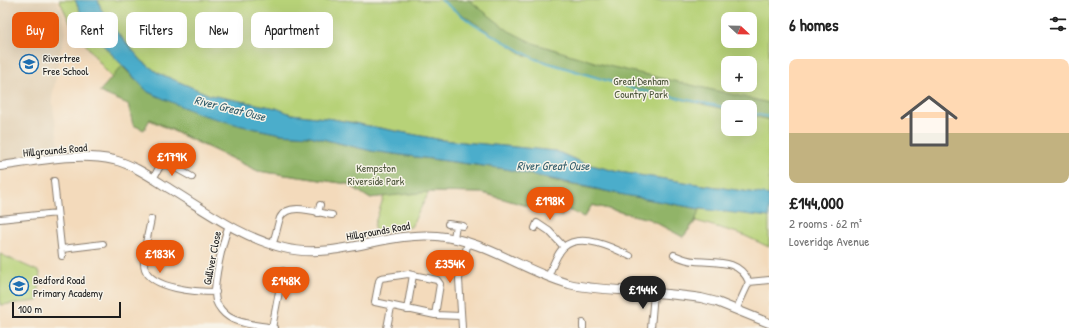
<!DOCTYPE html>
<html lang="en">
<head>
<meta charset="utf-8">
<style>
	body { margin:0; font-family:"Patrick Hand",sans-serif; background:#f6f6f6; color:#222; height:100vh; display:flex; flex-direction:column; font-size:15px; white-space:nowrap }
	* { box-sizing:border-box; margin:0 }
	p { font-size:13px; color:#767676 }
	.icon { flex:none; width:22px; height:22px; fill:none; stroke:currentColor; stroke-width:2; stroke-linecap:round; stroke-linejoin:round }
	.map { position:relative; flex:1; overflow:hidden }
	.drawer { display:flex; flex-direction:column; background:#fff; width:320px }
	.drawer>* { flex:none }
	.guide { position:absolute; left:12px; top:12px; width:380px; height:36px; display:flex; gap:8px }
	.needle { width:26px; rotate:112deg }
	.tools { position:absolute; left:721px; top:12px; display:grid; gap:8px }
	.tools a { display:grid; place-items:center; width:36px; height:36px; border-radius:8px; background:#fff; box-shadow:0 4px 16px #0002; font-size:20px }
	.scale { position:absolute; left:12px; bottom:10px; width:109px; box-sizing:border-box; padding-left:4px; border:2px solid #1c1c1c; border-top:0; font-size:11px; line-height:14px; white-space:nowrap; color:#1c1c1c; -webkit-text-stroke:3px #f7f3e8; paint-order:stroke }
	.price { position:absolute; translate:-50% -34px; padding:0 9px; border-radius:14px; background:#ea580c; color:#fff; font-size:13px; line-height:26px; filter:drop-shadow(0 1px 2px #0008) }
	.price::after { content:''; position:absolute; left:50%; top:24px; width:12px; height:9px; margin-left:-6px; background:inherit; clip-path:polygon(0 0,100% 0,50% 100%) }
	.price.current { background:#222; color:#fff }
	ul { padding:0; list-style:none }
	li { display:grid; align-content:center; gap:8px; height:212px; padding:0 20px }
	li span { display:grid; place-items:center; height:124px; border-radius:8px; color:#555 }
	li>.icon { margin-inline-start:auto }
	span .icon { width:72px; height:72px; fill:#fffc; stroke-width:1 }
	li b { font-size:17px }
	h2 { display:flex; justify-content:space-between; align-items:center; height:48px; padding:0 20px; font-size:17px }
	.tag { padding:0 14px; border-radius:8px; background:#fff; box-shadow:0 4px 16px #0002; font-size:14px; line-height:36px }
	.tag.current { background:#ea580c; color:#fff }
	main { display:flex; flex:1; min-height:0 }
	.map>svg:first-child { display:block }
	.built { fill:#e2d0b4 }
	.green { fill:#b7d278; stroke:#6a774a; fill-rule:evenodd }
	.forest { fill:#91b468; stroke:#566842 }
	.water { fill:#4cadcb; stroke:#346474 }
	.lines { fill:none; stroke-linecap:round; stroke-linejoin:round }
	.stream { stroke:#4cadcb; stroke-width:2 }
	.minor-casing { stroke:#887b6c; stroke-width:8 }
	.tertiary-casing { stroke:#887b6c; stroke-width:10 }
	.minor { stroke:#fff; stroke-width:6 }
	.tertiary { stroke:#fff; stroke-width:8 }
	.labels { text-anchor:middle; dominant-baseline:central; stroke-width:3; stroke-linejoin:round; paint-order:stroke }
	.poi-label { font-size:11px; fill:#1c1c1c; stroke:#f7f3e8; text-anchor:start }
	.park-label { font-size:11px; fill:#4a5338; stroke:#f7f3e8 }
	.street-label { font-size:11px; fill:#1c1c1c; stroke:#f7f3e8 }
	.water-label { font-size:12px; font-style:italic; fill:#325d6b; stroke:#f7f3e8 }
</style>
</head>
<body>
<main>
<div class="map">
<svg width="769" height="328" viewBox="0 0 769 328">
	<rect width="100%" height="100%" fill="#f7f3e8"/>
	<filter id="ink" filterUnits="userSpaceOnUse"><feTurbulence type="fractalNoise" baseFrequency=".025" numOctaves="2"/><feDisplacementMap in="SourceGraphic" scale="8" xChannelSelector="R" yChannelSelector="G"/><feConvolveMatrix kernelMatrix="1 2 1 2 8 2 1 2 1" color-interpolation-filters="sRGB"/></filter>
	<filter id="wash" filterUnits="userSpaceOnUse"><feTurbulence type="fractalNoise" baseFrequency=".012" numOctaves="4" result="noise"/><feDisplacementMap in="SourceGraphic" scale="16" xChannelSelector="R" yChannelSelector="G"/><feGaussianBlur stdDeviation="0.9" result="paint"/><feColorMatrix in="noise" values="0 0 0 0 0 0 0 0 0 0 0 0 0 0 0 0 0 1.4 0 .05"/><feComposite in="paint" operator="in"/></filter>
	<g filter="url(#wash)">
		<rect width="100%" height="100%" fill="#f3dabb"/>
		<path class="built" d="M0,0H56L63,14L65,30L52,98L60,154L0,162Z"/>
		<path class="green" d="M59,0H75L85,21L102,44L148,92L199,114L242,126L281,134L310,136L371,151L769,217V247L741,234L696,221L683,237L649,219L592,205L584,217L566,209L562,216L483,193L429,192L411,227L375,233L374,226L384,196L369,198L348,184L258,171L141,116L73,28Z
			M98,0H769V195L619,172L583,163L556,151L442,140L333,119L291,114L276,108L210,95L158,73L142,61L116,31L101,9ZM728,19H750V41H728ZM728,63H750V85H728ZM728,107H750V129H728Z
			M0,254L40,272L38,301L0,305Z"/>
		<path class="forest" d="M440,0H469L509,31L533,43L604,65L769,103V120L750,115V107H728V110L636,89L524,55Z
			M122,66L148,92L242,126L281,134L310,136L371,151L506,169L573,185L700,209L695,221L683,237L649,219L592,205L584,217L566,209L562,216L483,193L429,192L369,198L348,184L258,171L150,119L144,130L133,125L128,104L99,92Z"/>
		<path class="water" d="M75,0H98L101,9L116,31L142,61L158,73L210,95L276,108L291,114L333,119L442,140L556,151L583,163L619,172L769,195V217L700,209L619,194L506,169L371,151L310,136L281,134L242,126L199,114L148,92L102,44L85,21Z"/>
		<g class="lines">
			<path class="stream" d="M441,0L473,24L535,59L638,90L728,108
				M750,113L769,117"/>
		</g>
	</g>
	<g filter="url(#ink)">
		<g class="lines">
			<defs>
				<path id="minor" d="M153,179L161,164L172,166L192,177
					M54,181L62,256
					M318,213L320,205
					M0,219L57,213
					M151,219C149,231 141,258 145,269C152,289 197,292 216,292
					M448,224L463,226
					M229,225C223,241 212,285 216,301C218,307 224,314 229,317C242,325 260,325 274,328
					M535,228L537,223L549,231L564,247
					M454,238L456,225
					M272,245C276,236 277,227 280,218C288,201 318,213 332,215
					M62,249L103,244
					M674,255C681,258 688,261 695,261C717,263 739,259 749,282L736,310
					M548,277C552,268 556,254 564,247C581,232 614,248 630,256
					M749,282L769,280
					M280,284L288,286
					M407,310L413,275
					M435,315L440,284L437,280L408,274L381,278L379,281L375,302L435,315L461,316
					M272,328L283,271
					M387,328L391,307
					M462,328L459,279L468,242
					M583,328V323
					M651,328L654,293"/>
				<path id="tertiary" d="M0,166C37,161 77,152 114,160C134,165 152,178 170,189C206,211 242,238 284,248C335,261 386,231 437,236C485,240 523,271 569,284C585,288 603,289 620,290C647,292 674,294 701,298L717,302L769,323"/>
			</defs>
			<use href="#minor" class="minor-casing"/>
			<use href="#tertiary" class="tertiary-casing"/>
			<use href="#minor" class="minor"/>
			<use href="#tertiary" class="tertiary"/>
		</g>
	</g>
	<defs>
		<symbol id="school-ring" viewBox="-11 -11 22 22"><circle r="9.5" fill="#f7f3e8" stroke="#1f6fb2" stroke-width="1.5"/><path d="M0-5L7-2L0 1L-7-2ZM-4 1L0 2.5L4 1V4Q0 6-4 4Z" fill="#1f6fb2"/></symbol>
	</defs>
	<g fill-rule="evenodd">
		<use href="#school-ring" x="18" y="53" width="22" height="22"/>
		<use href="#school-ring" x="8" y="275" width="22" height="22"/>
	</g>
	<g class="labels">
		<g class="poi-label">
			<text x="43" y="58">Rivertree<tspan x="43" dy="13">Free School</tspan></text>
			<text x="33" y="280">Bedford Road<tspan x="33" dy="13">Primary Academy</tspan></text>
		</g>
		<g class="park-label">
			<text x="641" y="81">Great Denham<tspan x="641" dy="13">Country Park</tspan></text>
			<text x="376" y="168">Kempston<tspan x="376" dy="13">Riverside Park</tspan></text>
		</g>
		<g class="street-label">
			<text transform="translate(55 150) rotate(-5)">Hillgrounds Road</text>
			<text transform="translate(378 231) rotate(-10)">Hillgrounds Road</text>
			<text transform="translate(212 258) rotate(-79)">Gulliver Close</text>
		</g>
		<g class="water-label">
			<text transform="translate(230 108) rotate(14)">River Great Ouse</text>
			<text x="553" y="165">River Great Ouse</text>
		</g>
	</g>
</svg>
<div class="tools">
<a><svg class="needle" viewBox="-14 -14 28 28"><path d="M0-13l5 13h-10z" fill="#e53935"/><path d="M0 13l5-13h-10z" fill="#767676"/></svg></a>
<a>+</a>
<a>−</a>
</div>
<div class="scale">100 m</div>
<b class="price" style="left:172px;top:177px">£179K</b>
<b class="price" style="left:550px;top:221px">£198K</b>
<b class="price" style="left:160px;top:274px">£183K</b>
<b class="price" style="left:450px;top:284px">£354K</b>
<b class="price" style="left:286px;top:301px">£148K</b>
<b class="price current" style="left:643px;top:310px">£144K</b>
<div class="guide">
<a class="tag current">Buy</a>
<a class="tag">Rent</a>
<a class="tag">Filters</a>
<a class="tag">New</a>
<a class="tag">Apartment</a>
</div>
</div>
<section class="drawer">
<h2>6 homes<svg class="icon" aria-label="filters" viewBox="0 0 24 24"><path d="M4 7h16M4 17h16"/><circle cx="9" cy="7" r="2"/><circle cx="15" cy="17" r="2"/></svg></h2>
<ul>
<li><span style="background:linear-gradient(#ffd9b3 60%,#c2b280 0)"><svg class="icon" aria-label="home" viewBox="0 0 24 24"><path d="M3 11l9-7 9 7M6 9v11h12V9"/></svg></span><div><b>£144,000</b><p>2 rooms · 62 m²</p><p>Loveridge Avenue</p></div></li>
</ul>
</section>
</main>
</body>
</html>
